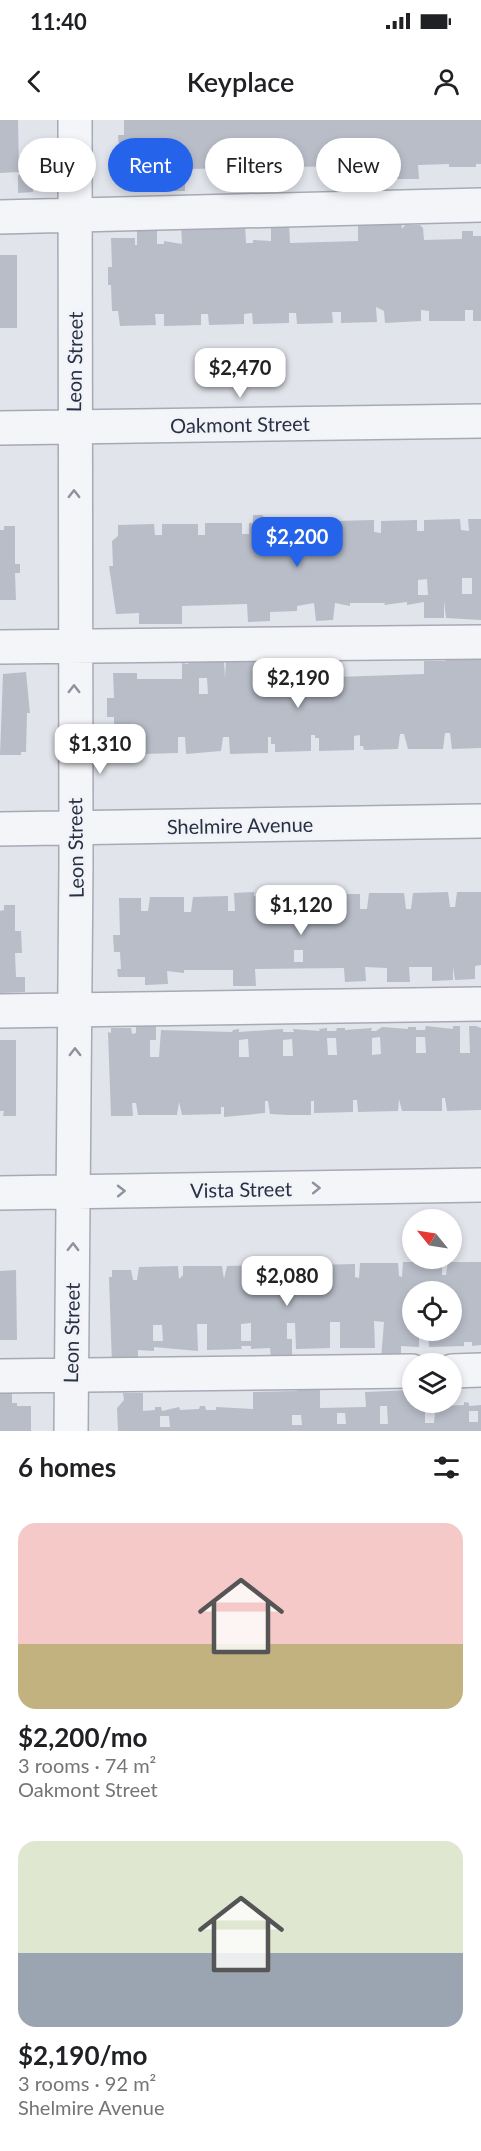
<!DOCTYPE html>
<html lang="en">
<head>
<meta charset="utf-8">
<style>
	body { margin:0; font-family:Lato,sans-serif; background:#f2f2f2; color:#202124; height:100vh; display:flex; flex-direction:column; font-size:22px; white-space:nowrap }
	* { box-sizing:border-box; margin:0 }
	p { font-size:20px; color:#757577 }
	.icon { flex:none; width:33px; height:33px; fill:none; stroke:currentColor; stroke-width:2; stroke-linecap:round; stroke-linejoin:round }
	.map { position:relative; height:1311px; overflow:hidden }
	.side { display:flex; flex-direction:column; background:#fff; flex:1 }
	.side>* { flex:none }
	.hud { position:absolute; left:18px; top:18px; width:446px; height:54px; display:flex; gap:12px }
	.needle { width:39px; rotate:300deg }
	.fabs { position:absolute; left:402px; top:1089px; display:grid; gap:12px }
	.fabs a { display:grid; place-items:center; width:60px; height:60px; border-radius:50%; background:#fff; box-shadow:0 3px 9px #0003; font-size:30px }
	.price { position:absolute; translate:-50% -51px; padding:0 14px; border-radius:12px; background:#fff; color:#222; font-size:20px; line-height:39px; filter:drop-shadow(0 2px 3px #0008) }
	.price::after { content:''; position:absolute; left:50%; top:36px; width:18px; height:14px; margin-left:-9px; background:inherit; clip-path:polygon(0 0,100% 0,50% 100%) }
	.price.active { background:#2563eb; color:#fff }
	ul { padding:0; list-style:none }
	li { display:grid; align-content:center; gap:12px; height:318px; padding:0 18px }
	li span { display:grid; place-items:center; height:186px; border-radius:18px; color:#555 }
	li>.icon { margin-inline-start:auto }
	span .icon { width:108px; height:108px; fill:#fffc; stroke-width:1 }
	li b { font-size:26px }
	h2 { display:flex; justify-content:space-between; align-items:center; height:72px; padding:0 18px; font-size:26px }
	.pill { padding:0 21px; border-radius:27px; background:#fff; box-shadow:0 3px 9px #0003; font-size:21px; line-height:54px }
	.pill.active { background:#2563eb; color:#fff }
	.status { display:flex; justify-content:space-between; align-items:center; height:42px; padding:0 30px; background:#fff; direction:ltr }
	.status svg { height:16px; fill:currentColor }
	header { display:flex; justify-content:space-between; align-items:center; height:78px; padding:0 18px; background:#fff; font-size:27px; font-weight:600 }
	.map>svg:first-child { display:block }
	.building { fill:#b8bdc8; fill-rule:evenodd }
	.lines { fill:none; stroke-linecap:round; stroke-linejoin:round }
	.minor-casing { stroke:#a6aab5; stroke-width:36 }
	.minor { stroke:#f4f5f8; stroke-width:33 }
	.oneway { stroke:#8e929e }
	.labels { text-anchor:middle; dominant-baseline:central; stroke-width:5; stroke-linejoin:round; paint-order:stroke }
	.street-label { font-size:20px; fill:#283043; stroke:#f1f3f8 }
</style>
</head>
<body>
<div class="status"><b>11:40</b><svg viewBox="0 0 49 12"><path d="M0 12V9h3v3zM5 12V6h3v6zM10 12V3h3v9zM15 12V0h3v12zM26 1h20v11H26zM47 4h2v5h-2z"/></svg></div>
<header><svg class="icon" aria-label="back" viewBox="0 0 24 24"><path d="M15 5l-7 7 7 7"/></svg>Keyplace<svg class="icon" aria-label="person" viewBox="0 0 24 24"><circle cx="12" cy="8" r="4"/><path d="M4 21q1-7 8-7t8 7"/></svg></header>
<div class="map">
<svg width="481" height="1311" viewBox="0 0 481 1311">
	<rect width="100%" height="100%" fill="#e1e4eb"/>
	<path class="building" d="M0,0H18L19,52L0,53Z
		M124,0H481V44H476V47H449V44L418,45L419,59H397V45L188,49V52H185V71H174V69L151,70V49L149,68L130,69L129,50H125L124,28L119,29L118,15H124Z
		M18,55H32L33,72L18,73Z
		M401,99L402,109L405,105H420L423,108L424,120L462,119V111H473V116H481V201H473V190H465V201H429V191L421,190V201L385,203L384,191L376,187L377,202L341,203V192H332L333,203L297,204L296,193H289V203L253,204L252,193L244,194V204L209,205L208,194H201V205L164,206V194H155L156,205L120,206L118,191H112L111,165H108V147H112L111,118H135V125H137V103H157V124H164V121L182,124L181,104L245,105L246,123H253V120L271,121V105L289,104L290,123L358,121V101Z
		M0,135H17V208H0Z
		M253,395H263V402H286V414H294L293,402L329,401V413H334L337,412V401L374,400V412L381,413V401L417,400V411H424V400L460,399L461,410L469,411L468,399H481V500L446,498L444,481V498H424V482L407,485V482L384,485L385,483H350V486L335,483L333,500L316,501L314,483L297,486V491L270,492V501L248,502L247,484L182,486V504H139V493L116,494L109,446H113L112,421L118,416V405L154,404L155,415H162V404H198V415H205V403H242V414H249V403H253ZM462,458H472V474H462ZM427,459L428,475H418V460Z
		M4,406H15V444H20V453H15L16,480H0V410H4Z
		M481,535V628L452,629L450,613H445L443,629H408L404,614H400L398,629L364,630L363,626H360V615L354,616V630L319,631V618H315V615H311V631L275,632V624H271V617H268V633L230,634L229,617H223L221,631L186,634L185,617H178V633L143,634V619H134V633H114V597H107V578H114L113,553H137V559H182V543L188,544L190,540L198,543L216,540L224,542L225,558L226,541L269,540L270,557L313,556V544L336,543V557L424,554V541H446V538ZM199,558H207L208,574H199Z
		M26,552L30,593H27L26,632H21V635H0L3,554Z
		M254,772V776L272,775L274,790H279L278,782H281V775H316L317,790H325V774H360V789H367L369,773H404L406,789H411L413,773L448,772L450,787H455L457,772H481V845L475,846V859L455,860L453,846V860L432,861V847H409L410,862H387V848L365,847L366,861L345,862L344,848L255,849L256,866H233V850H184V853L167,851L168,864L145,865V857H118L117,849H121L120,832H114L113,815H120L119,778H141V791H148L150,777H184V792H191L193,777L228,776V791H235L234,773ZM294,830H303V842H294Z
		M4,785H15V811H21L22,833H15L16,857H25V872L0,873V791L4,790Z
		M156,902V920H150V937H159L161,910L232,912L233,910L239,909V912L283,909V912H294L293,909L320,911L319,909L327,908V911H336L337,908H345V910L372,908L371,911H376L382,907L408,909V907H416V910H425L426,906L453,909V906H460V933H470L469,906H476L481,908V990L447,991L445,978H442V991H402L399,979L398,991L358,992L357,980H353V992L314,993V981H311V995H289L270,994L268,981H265V993L224,997V987H221V994L182,995L179,982L177,995H138L136,983H132L133,996H111L108,912L111,913V908H131L132,914L136,913V903ZM380,917L381,934L372,935V918ZM416,917H425L426,933H416ZM327,918H336L337,935H328ZM248,919L249,937H239V920ZM292,919L293,936H283V920Z
		M0,920H16V996H3L4,991H0Z
		M403,1142H442V1155H446L448,1142H481V1225L472,1226V1222H464V1226L429,1227L428,1210H452V1172H412V1210H419V1227L401,1226V1238L381,1239L384,1202L374,1201L375,1228H340V1202H330V1228L296,1229L295,1203H287V1219H292V1239H271L270,1228L251,1229V1226H241L242,1229L207,1230V1204H197L198,1231L154,1227V1231L138,1230V1244L112,1245L109,1157H112V1150H131L133,1160H137L139,1147L178,1146L179,1159L183,1155V1146H222L224,1159L227,1146L266,1145L267,1159L268,1153H271V1145L310,1144L311,1158L316,1153L315,1145L355,1144V1157L359,1158L360,1143H398L399,1156L402,1157ZM251,1203V1221H241V1204ZM153,1205H162L163,1221H153Z
		M16,1150L17,1220H0V1151Z
		M320,1263V1288L366,1287L365,1272L412,1270V1282H431V1286H425V1303H434L436,1283H443V1286L464,1285V1282L469,1283V1286L481,1285V1311H118L117,1288L124,1280L123,1273H143V1291L155,1290V1287H161L162,1291L179,1287L180,1290L199,1289L200,1286H205L206,1290H216V1287L253,1289V1272L297,1271V1264ZM380,1286H387L388,1304H380ZM469,1291H478V1302H469ZM337,1293H345L346,1304H337ZM292,1295H301L302,1305H292ZM160,1296H169L170,1307H160Z
		M0,1269H12V1283H17V1286H31V1311H0Z"/>
	<g class="lines">
		<defs>
			<path id="minor" d="M0,97L481,85
				M0,308L481,301
				M0,527L481,522
				M0,709L481,701
				M0,891L481,884
				M0,1073L481,1065
				M452,1251L481,1250
				M0,1256L412,1251
				M71,1311L76,744L75,0"/>
		</defs>
		<use href="#minor" class="minor-casing"/>
		<use href="#minor" class="minor"/>
	</g>
	<defs><path id="oneway-chevron" d="M-2-3.5L2.5 0L-2 3.5" fill="none" stroke-width="1.6" stroke-linecap="round" stroke-linejoin="round" transform="scale(1.5)"/></defs>
	<g class="oneway">
		<use href="#oneway-chevron" transform="translate(74 374) rotate(-90)"/>
		<use href="#oneway-chevron" transform="translate(74 569) rotate(-90)"/>
		<use href="#oneway-chevron" transform="translate(75 932) rotate(-90)"/>
		<use href="#oneway-chevron" transform="translate(316 1068) rotate(-1)"/>
		<use href="#oneway-chevron" transform="translate(121 1071) rotate(-1)"/>
		<use href="#oneway-chevron" transform="translate(73 1127) rotate(-89)"/>
	</g>
	<g class="labels">
		<g class="street-label">
			<text transform="translate(74 242) rotate(-89)">Leon Street</text>
			<text transform="translate(240 304) rotate(-1)">Oakmont Street</text>
			<text transform="translate(240 705) rotate(-1)">Shelmire Avenue</text>
			<text transform="translate(75 728) rotate(-91)">Leon Street</text>
			<text transform="translate(241 1069) rotate(-1)">Vista Street</text>
			<text transform="translate(71 1213) rotate(-89)">Leon Street</text>
		</g>
	</g>
</svg>
<div class="fabs">
<a><svg class="needle" viewBox="-14 -14 28 28"><path d="M0-13l5 13h-10z" fill="#e53935"/><path d="M0 13l5-13h-10z" fill="#757577"/></svg></a>
<a><svg class="icon" aria-label="locate" viewBox="0 0 24 24"><circle cx="12" cy="12" r="6"/><path d="M12 2v4M12 18v4M2 12h4M18 12h4"/></svg></a>
<a><svg class="icon" aria-label="layers" viewBox="0 0 24 24"><path d="M12 4l9 5-9 5-9-5zM3 14l9 5 9-5"/></svg></a>
</div>
<b class="price" style="left:240px;top:279px">$2,470</b>
<b class="price active" style="left:297px;top:448px">$2,200</b>
<b class="price" style="left:298px;top:589px">$2,190</b>
<b class="price" style="left:100px;top:655px">$1,310</b>
<b class="price" style="left:301px;top:816px">$1,120</b>
<b class="price" style="left:287px;top:1187px">$2,080</b>
<div class="hud">
<a class="pill">Buy</a>
<a class="pill active">Rent</a>
<a class="pill">Filters</a>
<a class="pill">New</a>
</div>
</div>
<section class="side">
<h2>6 homes<svg class="icon" aria-label="filters" viewBox="0 0 24 24"><path d="M4 7h16M4 17h16"/><circle cx="9" cy="7" r="2"/><circle cx="15" cy="17" r="2"/></svg></h2>
<ul>
<li><span style="background:linear-gradient(#f6c9c9 65%,#c2b280 0)"><svg class="icon" aria-label="home" viewBox="0 0 24 24"><path d="M3 11l9-7 9 7M6 9v11h12V9"/></svg></span><div><b>$2,200/mo</b><p>3 rooms · 74 m²</p><p>Oakmont Street</p></div></li>
<li><span style="background:linear-gradient(#dfe7d0 60%,#9aa5b1 0)"><svg class="icon" aria-label="home" viewBox="0 0 24 24"><path d="M3 11l9-7 9 7M6 9v11h12V9"/></svg></span><div><b>$2,190/mo</b><p>3 rooms · 92 m²</p><p>Shelmire Avenue</p></div></li>
</ul>
</section>
</body>
</html>
